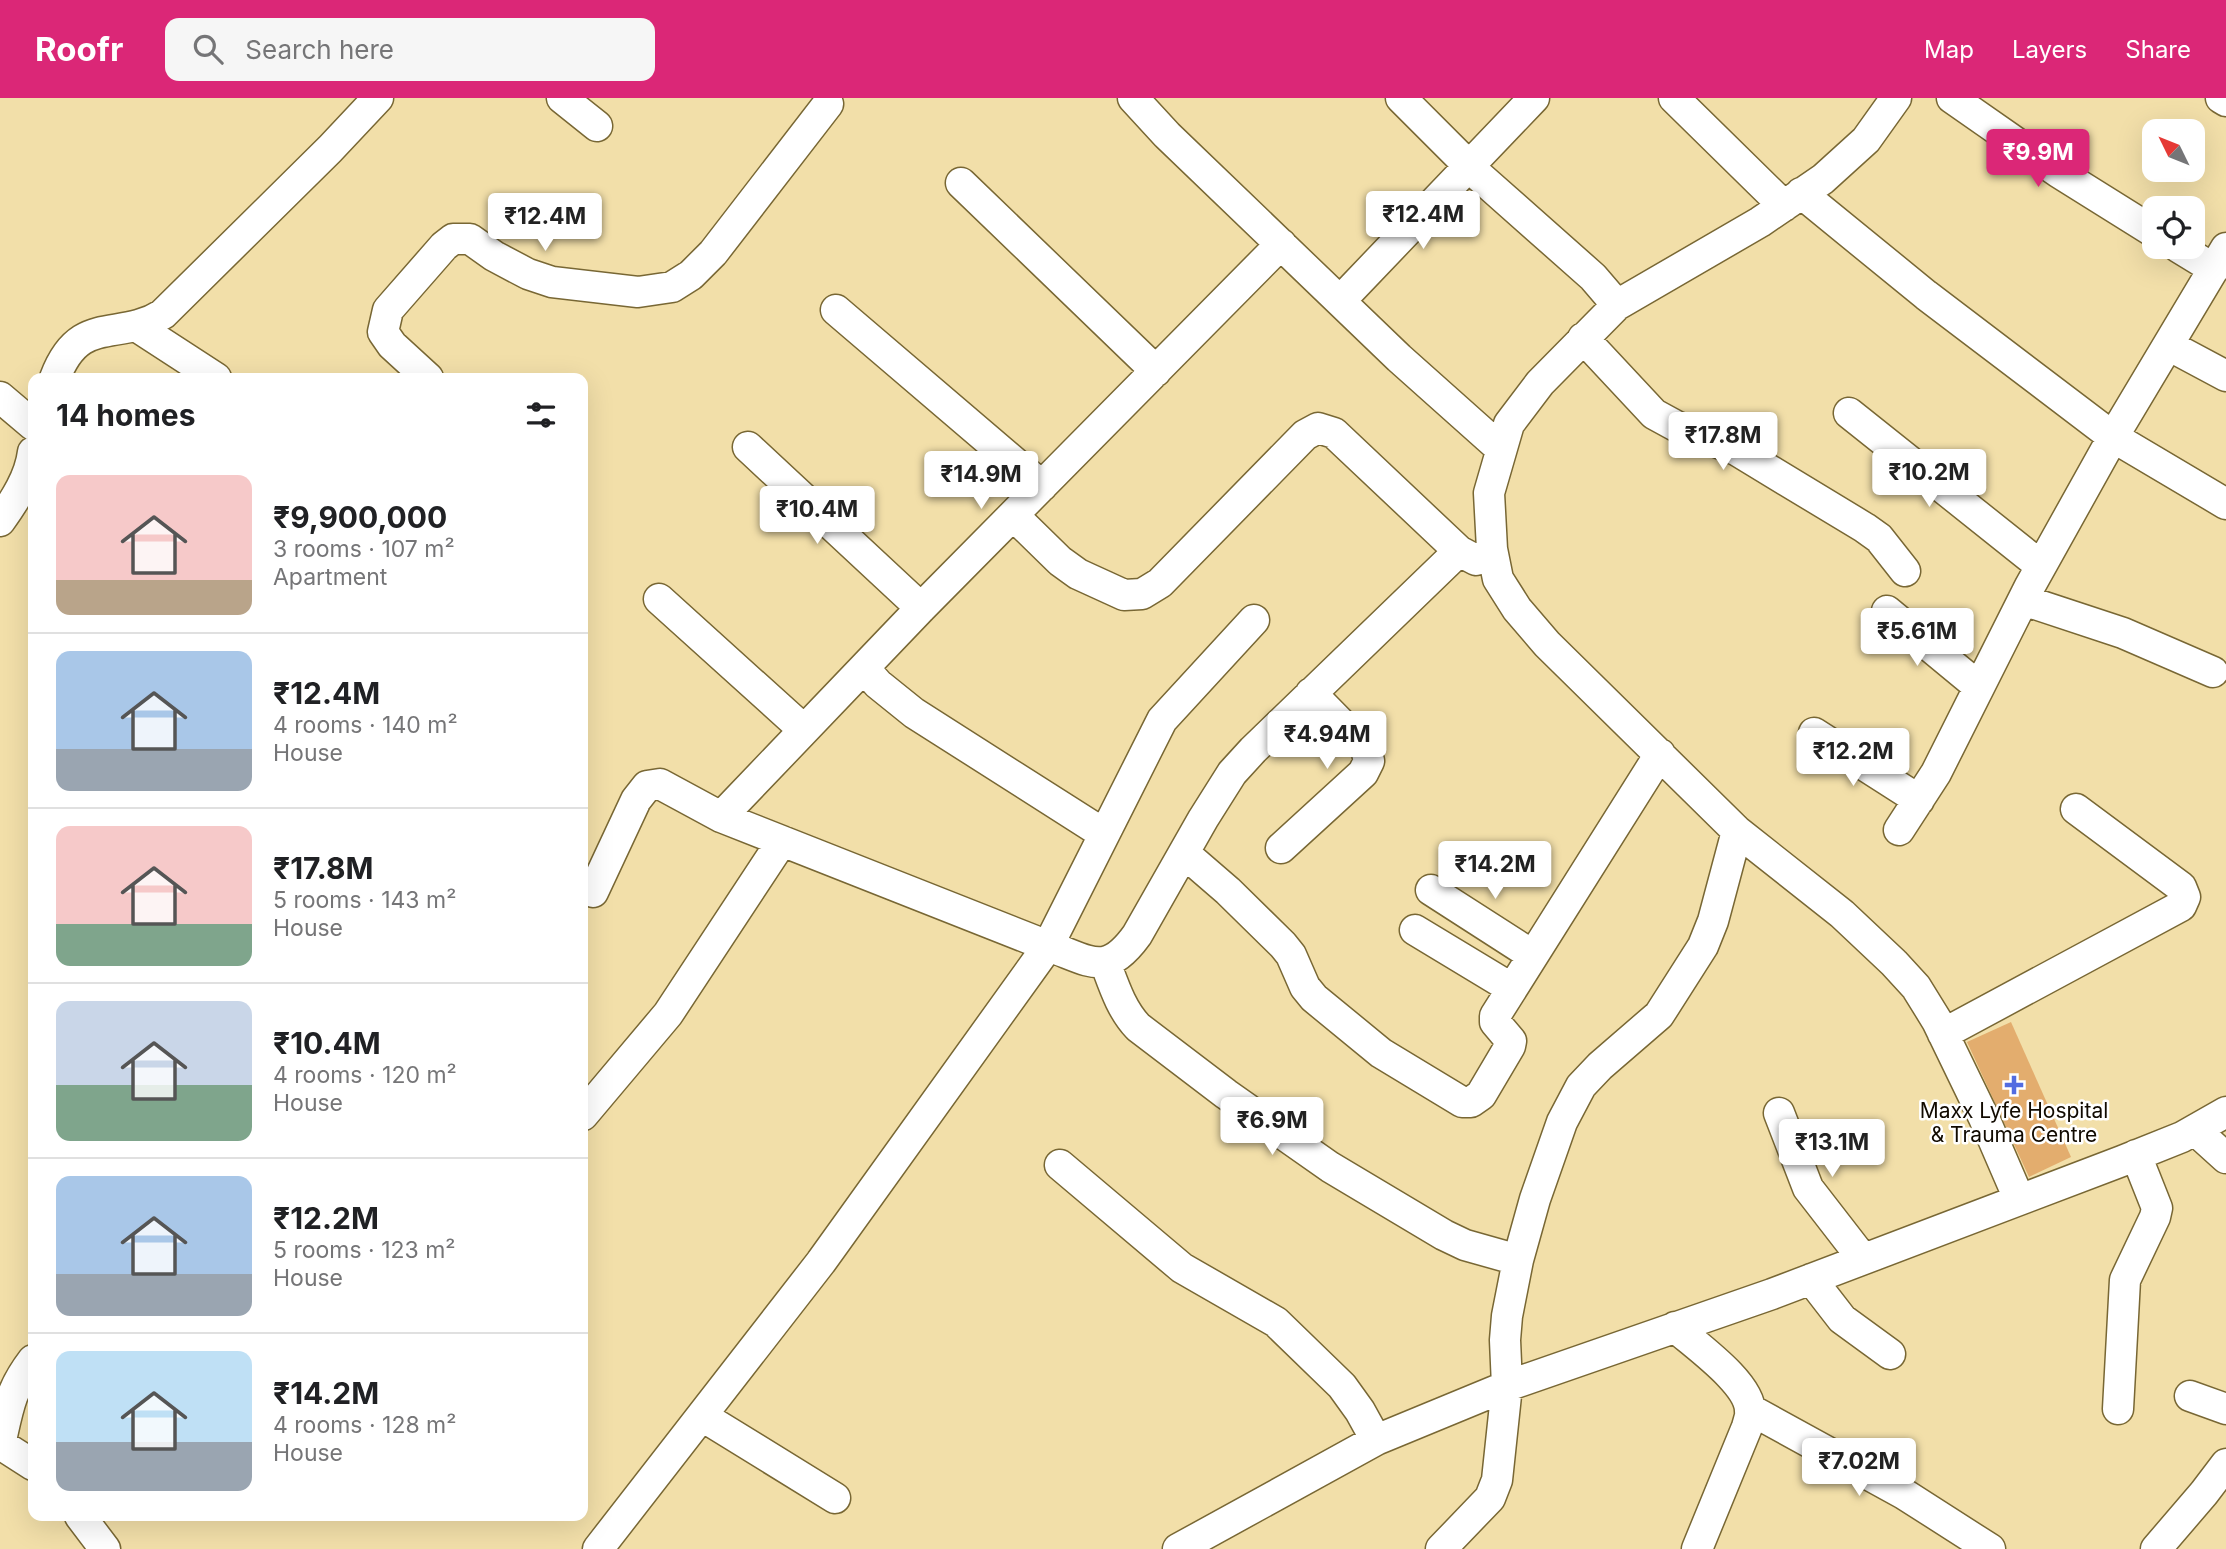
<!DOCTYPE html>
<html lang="en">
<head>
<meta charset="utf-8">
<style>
	body { margin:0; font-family:Inter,sans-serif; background:#f6f6f6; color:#202124; height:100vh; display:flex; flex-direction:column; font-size:26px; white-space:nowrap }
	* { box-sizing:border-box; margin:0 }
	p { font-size:23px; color:#757577 }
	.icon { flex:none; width:38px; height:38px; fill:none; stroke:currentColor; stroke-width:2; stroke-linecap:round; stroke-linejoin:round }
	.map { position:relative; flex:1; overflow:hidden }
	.sheet { position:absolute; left:28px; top:275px; width:560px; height:1148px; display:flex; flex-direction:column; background:#fff; border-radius:14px; box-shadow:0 7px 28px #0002 }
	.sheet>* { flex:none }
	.needle { width:46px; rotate:313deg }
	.tools { position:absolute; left:2142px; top:21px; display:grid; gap:14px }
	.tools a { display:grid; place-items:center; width:63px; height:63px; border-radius:14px; background:#fff; box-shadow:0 7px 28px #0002; font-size:35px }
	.price { position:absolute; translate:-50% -60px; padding:0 16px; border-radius:7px; background:#fff; color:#222; font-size:23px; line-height:46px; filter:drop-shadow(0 2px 4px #0008) }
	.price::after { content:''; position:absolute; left:50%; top:42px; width:21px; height:16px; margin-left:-10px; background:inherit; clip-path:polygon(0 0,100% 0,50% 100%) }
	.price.current { background:#db2777; color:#fff }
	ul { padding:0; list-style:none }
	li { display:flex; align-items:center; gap:21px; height:175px; padding:0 28px }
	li+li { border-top:2px solid #e0e0e0 }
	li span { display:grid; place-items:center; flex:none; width:196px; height:140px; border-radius:14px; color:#555 }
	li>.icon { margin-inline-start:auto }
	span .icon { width:84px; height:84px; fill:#fffc; stroke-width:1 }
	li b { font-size:30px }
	h2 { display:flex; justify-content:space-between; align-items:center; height:84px; padding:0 28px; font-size:30px }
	header { display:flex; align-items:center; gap:42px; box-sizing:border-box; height:98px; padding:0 35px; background:#db2777; color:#fff }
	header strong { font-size:33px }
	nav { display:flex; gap:38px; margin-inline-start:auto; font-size:24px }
	.search { width:490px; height:63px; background:#f6f6f6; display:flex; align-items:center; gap:18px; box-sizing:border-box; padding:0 24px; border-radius:14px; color:#757577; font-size:26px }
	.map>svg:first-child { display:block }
	.building { fill:#e3ad6e }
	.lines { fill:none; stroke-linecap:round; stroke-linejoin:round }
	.minor-casing { stroke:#786734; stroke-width:33 }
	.minor { stroke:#fff; stroke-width:30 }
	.poi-dot { fill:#526ce1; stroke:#fff; stroke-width:2.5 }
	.labels { text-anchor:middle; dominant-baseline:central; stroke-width:5; stroke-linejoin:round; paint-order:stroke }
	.poi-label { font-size:21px; fill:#110a00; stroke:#fff }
</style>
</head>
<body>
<header>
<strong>Roofr</strong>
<div class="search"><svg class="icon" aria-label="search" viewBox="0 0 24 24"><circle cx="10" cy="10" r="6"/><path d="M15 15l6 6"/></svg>Search here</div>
<nav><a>Map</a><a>Layers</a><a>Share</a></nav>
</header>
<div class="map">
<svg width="2226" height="1451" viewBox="0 0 2226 1451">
	<rect width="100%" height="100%" fill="#f2dfa9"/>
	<path class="building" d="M2011,924L2071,1059L2029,1079L1967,944Z"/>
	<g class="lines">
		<defs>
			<path id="minor" d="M562,0L597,28
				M1133,0L1167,37L1399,260L1501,351
				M1401,0L1479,78L1593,179L1617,207
				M1674,0L1784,108
				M1896,0L1866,42L1823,81L1760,124L1617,207L1540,285L1509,326L1489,395L1492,451L1498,481L1517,511L1547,546L1737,733L1842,816L1894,865L1916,889L1937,923L1984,1020L2019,1101
				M1952,0L2058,74L2154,134
				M2221,0L2226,3
				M961,85L1156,273
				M1801,95L1926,197L2113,339L2226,406
				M2178,149L2214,171
				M1340,203L1534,0
				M836,212L1042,388
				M136,228L216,280
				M1583,240L1654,316L1676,328L1736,352L1865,430L1879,440L1905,473
				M2168,247L2226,278
				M55,280C80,214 118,245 163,216L330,51L378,0
				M428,280L392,247L383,234L388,212L444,148L453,141H470L494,158L528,176L552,184L638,194L672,189L691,177L713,155L828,6
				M0,299L33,327
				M1849,315L2041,468
				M748,349L921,510
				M1013,417L1060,463L1078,476L1124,497L1142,496L1160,485L1305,337L1318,330L1334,335L1459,453L1476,462
				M0,423C15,402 30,379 33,354
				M659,501L804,632
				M2023,502L2123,535L2213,574
				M1887,513L1979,589
				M864,570L878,586L914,615L1104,736
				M1814,635L1919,702
				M721,719L921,510L1281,146
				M1899,732L1936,675L2030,488L2113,339L2226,150
				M1281,750L1363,675L1369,663L1366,651L1311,595
				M1184,755L1228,793L1283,847L1291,857L1305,889L1314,900L1381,955L1462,1004H1471L1481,997L1510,948L1511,943L1495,924V918L1660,656
				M1431,792L1532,857
				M593,794L636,702L647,688L660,686L721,719L1048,848C1091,863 1106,880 1137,837L1203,721L1232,675L1253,652L1459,453
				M1415,832L1511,890
				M1105,864C1114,888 1121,911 1138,929L1226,996L1330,1069L1444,1137L1465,1147L1518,1162
				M1943,936L2181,808L2185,799L2181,789L2076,711
				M1779,1015L1808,1090L1863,1161
				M583,1017L668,916L782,743
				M2195,1032L2226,1060
				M1060,1067L1182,1170L1276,1224L1342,1288L1360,1313L1376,1342
				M1811,1181L1842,1221L1890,1256
				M1675,1229C1695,1247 1750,1285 1750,1313C1751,1318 1748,1324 1747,1329L1697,1451
				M2190,1298L2226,1311
				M2118,1311L2125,1182L2155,1119L2157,1110L2136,1057
				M1751,1312L1904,1396L1990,1451
				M702,1318L835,1400
				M0,1346L33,1367
				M0,1347C8,1311 10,1292 33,1262
				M80,1418L105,1451
				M598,1451L821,1164L1048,848L1162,622L1254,522
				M1178,1451L1376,1342L1507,1288L1772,1196L2122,1063L2182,1039L2226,1014
				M1441,1451L1490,1400L1497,1382L1507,1288L1505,1242L1507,1218L1518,1162L1535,1101L1562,1024L1581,988L1600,968L1659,917L1703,848L1713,823L1737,733
				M2156,1451L2204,1395L2226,1366"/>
		</defs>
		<use href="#minor" class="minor-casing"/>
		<use href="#minor" class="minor"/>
	</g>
	<path class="poi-dot" d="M2010.5 976.5h7v7h7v7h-7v7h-7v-7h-7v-7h7z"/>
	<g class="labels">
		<g class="poi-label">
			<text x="2014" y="1012">Maxx Lyfe Hospital<tspan x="2014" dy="24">&amp; Trauma Centre</tspan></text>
		</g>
	</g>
</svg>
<div class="tools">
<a><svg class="needle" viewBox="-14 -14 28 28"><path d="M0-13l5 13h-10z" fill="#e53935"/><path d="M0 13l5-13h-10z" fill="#757577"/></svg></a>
<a><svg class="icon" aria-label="locate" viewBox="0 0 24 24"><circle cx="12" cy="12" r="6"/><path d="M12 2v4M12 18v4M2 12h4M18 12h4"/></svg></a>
</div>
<b class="price current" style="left:2038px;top:91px">₹9.9M</b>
<b class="price" style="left:1423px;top:153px">₹12.4M</b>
<b class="price" style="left:545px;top:155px">₹12.4M</b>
<b class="price" style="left:1723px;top:374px">₹17.8M</b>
<b class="price" style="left:1929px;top:411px">₹10.2M</b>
<b class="price" style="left:981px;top:413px">₹14.9M</b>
<b class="price" style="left:817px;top:448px">₹10.4M</b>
<b class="price" style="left:1917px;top:570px">₹5.61M</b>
<b class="price" style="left:1327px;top:673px">₹4.94M</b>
<b class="price" style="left:1853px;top:690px">₹12.2M</b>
<b class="price" style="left:1495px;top:803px">₹14.2M</b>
<b class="price" style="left:1272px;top:1059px">₹6.9M</b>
<b class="price" style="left:1832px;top:1081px">₹13.1M</b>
<b class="price" style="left:1859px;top:1400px">₹7.02M</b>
<section class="sheet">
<h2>14 homes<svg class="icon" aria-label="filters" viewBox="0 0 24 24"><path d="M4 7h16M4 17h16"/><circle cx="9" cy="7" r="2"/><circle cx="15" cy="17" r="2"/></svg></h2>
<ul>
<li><span style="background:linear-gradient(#f6c9c9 75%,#b9a48a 0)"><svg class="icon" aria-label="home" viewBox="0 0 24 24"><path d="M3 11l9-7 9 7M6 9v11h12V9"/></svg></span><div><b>₹9,900,000</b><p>3 rooms · 107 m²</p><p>Apartment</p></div></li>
<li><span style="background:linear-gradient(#a9c7e8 70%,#9aa5b1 0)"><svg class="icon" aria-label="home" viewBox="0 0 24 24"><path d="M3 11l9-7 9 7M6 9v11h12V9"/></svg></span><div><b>₹12.4M</b><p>4 rooms · 140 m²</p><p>House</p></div></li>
<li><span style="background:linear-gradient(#f6c9c9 70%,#7fa58c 0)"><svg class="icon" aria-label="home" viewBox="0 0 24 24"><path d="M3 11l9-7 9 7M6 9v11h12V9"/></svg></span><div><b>₹17.8M</b><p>5 rooms · 143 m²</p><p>House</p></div></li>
<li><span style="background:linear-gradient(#c9d6e8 60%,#7fa58c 0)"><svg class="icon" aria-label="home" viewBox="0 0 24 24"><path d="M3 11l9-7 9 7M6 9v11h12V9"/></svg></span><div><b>₹10.4M</b><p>4 rooms · 120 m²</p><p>House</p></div></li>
<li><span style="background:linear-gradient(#a9c7e8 70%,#9aa5b1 0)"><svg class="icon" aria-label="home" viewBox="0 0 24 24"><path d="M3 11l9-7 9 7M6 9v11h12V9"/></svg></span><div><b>₹12.2M</b><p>5 rooms · 123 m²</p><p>House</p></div></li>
<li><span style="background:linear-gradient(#bfe0f5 65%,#9aa5b1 0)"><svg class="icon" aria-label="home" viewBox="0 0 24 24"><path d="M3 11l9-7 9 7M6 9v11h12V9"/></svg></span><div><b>₹14.2M</b><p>4 rooms · 128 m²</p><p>House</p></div></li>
</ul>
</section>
</div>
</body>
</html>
